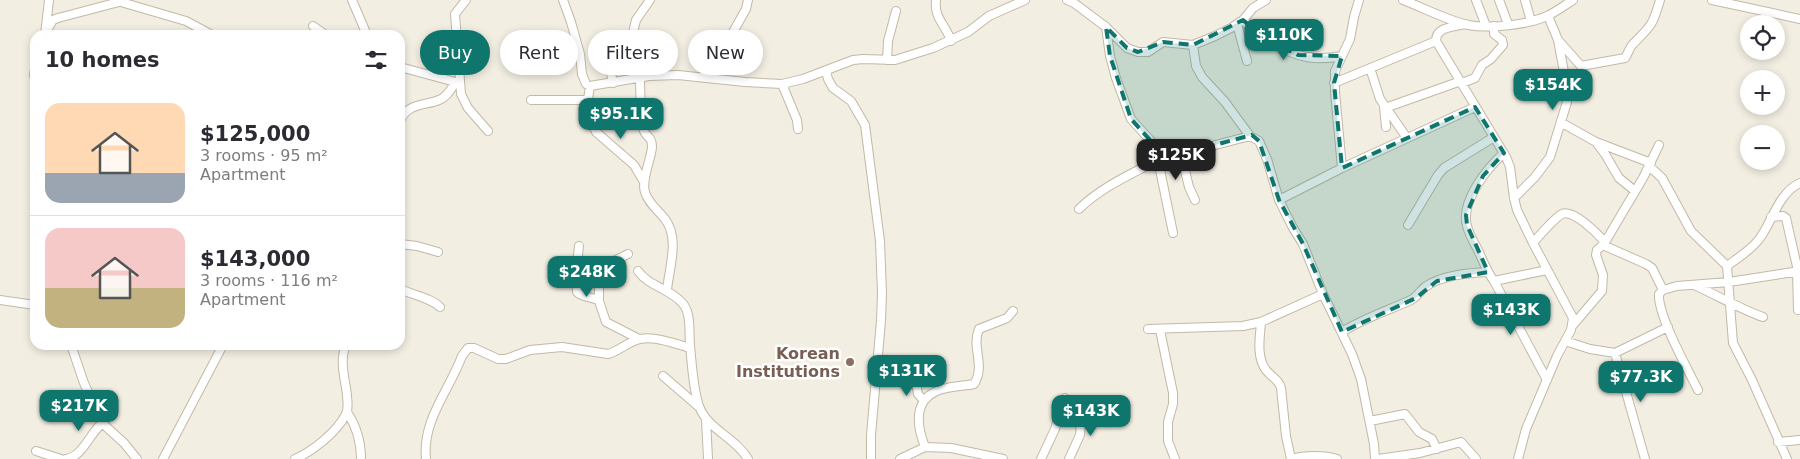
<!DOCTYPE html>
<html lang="en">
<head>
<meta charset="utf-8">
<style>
	body { margin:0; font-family:"DejaVu Sans",sans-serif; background:#f2f2f3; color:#2b2b33; height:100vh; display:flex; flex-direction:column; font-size:19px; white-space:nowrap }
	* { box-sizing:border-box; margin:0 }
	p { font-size:16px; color:#7c7c81 }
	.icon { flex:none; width:28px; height:28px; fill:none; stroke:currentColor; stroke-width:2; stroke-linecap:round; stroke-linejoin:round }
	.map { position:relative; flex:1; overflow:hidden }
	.sheet { position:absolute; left:30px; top:30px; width:375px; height:320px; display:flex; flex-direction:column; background:#fff; border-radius:15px; box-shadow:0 2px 8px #0003 }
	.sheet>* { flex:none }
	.top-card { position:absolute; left:420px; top:30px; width:475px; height:45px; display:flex; gap:10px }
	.controls { position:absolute; left:1740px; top:15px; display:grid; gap:10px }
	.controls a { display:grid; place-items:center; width:45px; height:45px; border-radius:50%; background:#fff; box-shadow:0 2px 8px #0003; font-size:25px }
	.price { position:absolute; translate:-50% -42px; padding:0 11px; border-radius:10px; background:#0f766e; color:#fff; font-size:16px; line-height:32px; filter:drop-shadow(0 1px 2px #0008) }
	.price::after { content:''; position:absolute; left:50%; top:30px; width:15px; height:11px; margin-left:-8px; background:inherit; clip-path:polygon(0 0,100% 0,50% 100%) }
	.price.selected { background:#222; color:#fff }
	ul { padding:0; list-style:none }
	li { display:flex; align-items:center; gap:15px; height:125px; padding:0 15px }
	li+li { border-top:1px solid #e1e1e2 }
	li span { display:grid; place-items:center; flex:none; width:140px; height:100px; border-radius:15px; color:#555 }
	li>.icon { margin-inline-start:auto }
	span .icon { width:60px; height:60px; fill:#fffc; stroke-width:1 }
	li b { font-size:21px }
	h2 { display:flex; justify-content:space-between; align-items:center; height:60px; padding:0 15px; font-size:21px }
	.tag { padding:0 18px; border-radius:22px; background:#fff; box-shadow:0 2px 8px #0003; font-size:18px; line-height:45px }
	.tag.selected { background:#0f766e; color:#fff }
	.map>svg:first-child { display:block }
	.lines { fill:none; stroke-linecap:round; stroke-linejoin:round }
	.minor-casing { stroke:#c2b9a6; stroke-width:10 }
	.minor { stroke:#fff; stroke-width:8 }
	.marked { fill:#0f766e; fill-opacity:0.2; stroke:#0f766e; stroke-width:4; stroke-dasharray:10 6; stroke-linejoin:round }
	.education-dot { fill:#8d6e63; stroke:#fff; stroke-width:2 }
	.labels { text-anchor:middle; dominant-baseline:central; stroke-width:5; stroke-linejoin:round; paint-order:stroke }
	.education-label { font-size:16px; font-weight:bold; fill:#785e54; stroke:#fff; text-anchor:end }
</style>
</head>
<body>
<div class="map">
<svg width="1800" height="459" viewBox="0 0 1800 459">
	<rect width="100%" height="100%" fill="#f3eee2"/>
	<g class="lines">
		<defs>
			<path id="minor" d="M114,0L186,21L212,35
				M352,0L367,35
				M466,0L455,14L461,94L468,108L488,131
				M563,0L571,22L580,54L582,74L586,84L590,86L649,76L678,75L745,82L782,84L803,79L853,60L863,59L895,60L933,48L968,32L989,16L1025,0
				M936,0C934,19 945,23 951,41
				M1067,0L1074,3L1106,27L1127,48L1138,52H1148L1163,42L1193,45L1215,36L1231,28L1243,20L1253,8L1266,0
				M1403,0C1424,8 1446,20 1468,25C1489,29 1527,25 1547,16C1556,12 1565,5 1573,0
				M1476,0L1486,26
				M1499,0L1508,24
				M1525,0L1531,21
				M1712,0L1800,19
				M1243,20C1255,35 1287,54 1307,57C1317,59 1331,58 1342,56
				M1237,24L1247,61
				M1466,24C1455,27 1436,26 1436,41L1506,157L1510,167L1514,198L1517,210L1533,243L1573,318L1571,330L1557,356L1526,429L1518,459
				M313,26L326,35
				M1106,27L1110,56L1116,78L1131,119L1150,140L1155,148L1158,160L1250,136
				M47,30L53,20L58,18L119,2
				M45,35L49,0
				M1559,41L1581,66L1625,58C1628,54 1629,48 1633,44C1651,26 1653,25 1660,0
				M1193,45L1196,66L1202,77L1225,102L1250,136L1259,141L1267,159L1279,200L1293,228L1303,244L1323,294L1352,354L1361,379L1374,444L1375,459
				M887,60L888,41L896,11
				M400,67L459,83
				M1370,68L1380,99L1407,138
				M35,69L34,75L35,79
				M826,71L828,79L833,88L851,101L865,125L880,241L882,293L881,321L871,435V459
				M640,77C640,86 641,124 644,131C647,138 652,136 652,147C651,160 641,180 645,192C648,203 658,210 665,219C680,239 669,268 667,290
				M704,77L713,52L718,44L732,34L746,9L748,0
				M613,83L609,64L610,59L632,37L636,20L650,0
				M1334,83L1436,41
				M1462,83L1475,78L1482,65L1491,59L1503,45L1502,40L1494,34V26
				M782,84L797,120L798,129
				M588,99L589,116L596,132L634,165L644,182
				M531,100H586L588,99L590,86
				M1384,107L1386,127
				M1385,108L1461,81
				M400,121C407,103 424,106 439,100C447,97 451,89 455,83
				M1562,123L1596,142L1651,163
				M1596,142L1605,154L1619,178L1635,191
				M1659,145L1643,178L1604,244L1605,246L1646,264L1652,268L1663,290
				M1504,153C1487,168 1460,202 1467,226C1469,234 1474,243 1478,250C1483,261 1487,272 1494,281L1547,270
				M1181,154L1189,187L1195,200
				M1649,166L1662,178L1691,231L1727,266L1733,343L1752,380L1787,459
				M1342,168L1335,92V71L1350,39L1354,17L1359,0
				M1514,198L1535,177L1550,157L1567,102V88L1558,40L1548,16
				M1279,200L1342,168L1475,107
				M1079,209C1100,188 1131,174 1158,160L1173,233
				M1771,217L1783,216L1786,218L1798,271
				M1408,225L1438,175L1444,168L1494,137
				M1533,243C1539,236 1555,218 1562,214C1573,209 1597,233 1604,241
				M400,244L417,246L438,252
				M579,246L576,273L577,292C582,298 592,296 599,301
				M628,254L616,260L599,273V301L606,322L639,339
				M1727,266C1739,257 1754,248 1762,235C1773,218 1780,192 1800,183
				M638,271C649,287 672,289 684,305C691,315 689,333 690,346C692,364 693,389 699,406C707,429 736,438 748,459
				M1797,271L1798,310
				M1494,281L1547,380
				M1696,286C1719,296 1740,309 1763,317
				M400,289C413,295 431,298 440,307
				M0,300L35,305
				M1261,322C1260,337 1256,357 1266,370C1271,377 1279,379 1281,388L1286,436L1291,459
				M1573,325L1602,291L1603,275L1596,255L1597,250L1604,244
				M1148,329L1243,326L1261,322L1323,294
				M1160,330L1173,393V404L1168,422V441L1175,459
				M1342,332C1364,318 1387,311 1411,300C1417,297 1420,291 1425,287C1442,275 1468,273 1488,272
				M1565,341L1590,349L1615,353L1668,327
				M71,345L84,383L102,423L124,443L137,459
				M1615,353L1645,459
				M663,376L699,407
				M916,383L918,394L924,401
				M1698,390C1688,370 1657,314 1659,294L1663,290L1677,286L1729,282L1800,271
				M347,412C357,427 361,441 361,459
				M706,419L708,459
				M1370,421L1405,414L1419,432L1432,439L1437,449
				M1778,442L1800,440
				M925,447C916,424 913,397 943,389C953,386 964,386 974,384C986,366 971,347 979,329L1007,318L1013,311
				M36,451L61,459
				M66,459C82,457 89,435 102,423
				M163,459L223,345
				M295,459C313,451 337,432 346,414C349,408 347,400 347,395C345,378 339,361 346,345
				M426,459C422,420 449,391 462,356L468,348H474L498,359H506L530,350L562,347L608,354C619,351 629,341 640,339C656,336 676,344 690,348
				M900,459L925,447L951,448L1003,459
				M1041,459L1055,429L1065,398
				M1069,459L1080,435L1082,409
				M1292,459C1304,455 1325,455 1337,459
				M1378,459L1420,453L1461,442L1476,459"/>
		</defs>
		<use href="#minor" class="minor-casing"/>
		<use href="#minor" class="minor"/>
	</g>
	<path class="marked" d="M1243,20L1262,36L1298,55L1342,56L1334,83L1342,168L1475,107L1504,153L1483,176L1466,215L1467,225L1488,272L1437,281L1416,298L1342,332L1303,244L1279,200L1259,141L1252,135L1158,160L1150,140L1131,119L1110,56L1106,27L1127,48L1138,52L1163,42L1193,45Z"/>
	<circle class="education-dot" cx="850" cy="362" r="5"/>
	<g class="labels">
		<g class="education-label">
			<text x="840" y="353">Korean<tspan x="840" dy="18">Institutions</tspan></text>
		</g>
	</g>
</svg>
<div class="controls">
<a><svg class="icon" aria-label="locate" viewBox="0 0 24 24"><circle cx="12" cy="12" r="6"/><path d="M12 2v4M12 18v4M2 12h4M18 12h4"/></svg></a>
<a>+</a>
<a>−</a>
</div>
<b class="price" style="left:1284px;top:61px">$110K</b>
<b class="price" style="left:1553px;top:111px">$154K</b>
<b class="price" style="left:621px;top:140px">$95.1K</b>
<b class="price selected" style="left:1176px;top:181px">$125K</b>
<b class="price" style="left:587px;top:298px">$248K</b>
<b class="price" style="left:1511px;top:336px">$143K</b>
<b class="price" style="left:907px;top:397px">$131K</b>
<b class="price" style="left:1641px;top:403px">$77.3K</b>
<b class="price" style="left:79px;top:432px">$217K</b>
<b class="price" style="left:1091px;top:437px">$143K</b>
<div class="top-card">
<a class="tag selected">Buy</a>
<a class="tag">Rent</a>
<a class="tag">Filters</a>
<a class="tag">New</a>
</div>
<section class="sheet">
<h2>10 homes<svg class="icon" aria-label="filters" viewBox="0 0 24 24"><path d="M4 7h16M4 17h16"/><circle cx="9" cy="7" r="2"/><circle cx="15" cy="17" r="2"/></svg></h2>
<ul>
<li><span style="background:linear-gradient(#ffd9b3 70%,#9aa5b1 0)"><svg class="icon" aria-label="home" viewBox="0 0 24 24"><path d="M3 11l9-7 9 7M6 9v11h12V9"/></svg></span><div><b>$125,000</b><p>3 rooms · 95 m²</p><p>Apartment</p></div></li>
<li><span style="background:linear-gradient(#f6c9c9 60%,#c2b280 0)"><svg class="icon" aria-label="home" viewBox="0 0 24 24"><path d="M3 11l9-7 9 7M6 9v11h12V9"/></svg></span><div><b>$143,000</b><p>3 rooms · 116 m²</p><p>Apartment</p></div></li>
</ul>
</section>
</div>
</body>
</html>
